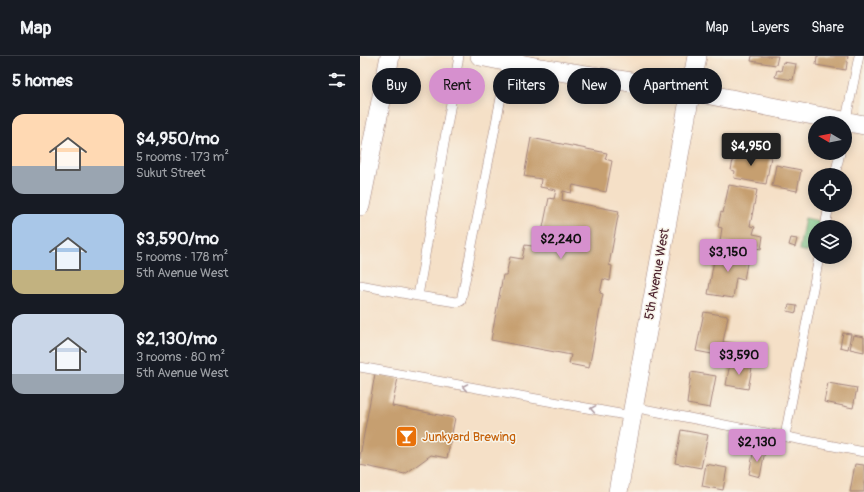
<!DOCTYPE html>
<html lang="en">
<head>
<meta charset="utf-8">
<style>
	body { margin:0; font-family:Pangolin,sans-serif; background:#242831; color:#f1f3f6; height:100vh; display:flex; flex-direction:column; font-size:15px; white-space:nowrap }
	* { box-sizing:border-box; margin:0 }
	p { font-size:13px; color:#9ea1a6 }
	.icon { flex:none; width:22px; height:22px; fill:none; stroke:currentColor; stroke-width:2; stroke-linecap:round; stroke-linejoin:round }
	.map { position:relative; flex:1; overflow:hidden }
	.details { display:flex; flex-direction:column; background:#171b24; width:360px }
	.details>* { flex:none }
	.top-card { position:absolute; left:12px; top:12px; width:380px; height:36px; display:flex; gap:8px }
	.needle { width:26px; rotate:280deg }
	.controls { position:absolute; left:448px; top:60px; display:grid; gap:8px }
	.controls a { display:grid; place-items:center; width:44px; height:44px; border-radius:50%; background:#171b24; box-shadow:0 2px 10px #0003; font-size:20px }
	.price { position:absolute; translate:-50% -34px; padding:0 9px; border-radius:4px; background:#d690ce; color:#111; font-size:13px; line-height:26px; filter:drop-shadow(0 1px 2px #0008) }
	.price::after { content:''; position:absolute; left:50%; top:24px; width:12px; height:9px; margin-left:-6px; background:inherit; clip-path:polygon(0 0,100% 0,50% 100%) }
	.price.active { background:#222; color:#fff }
	ul { padding:0; list-style:none }
	li { display:flex; align-items:center; gap:12px; height:100px; padding:0 12px }
	li span { display:grid; place-items:center; flex:none; width:112px; height:80px; border-radius:12px; color:#555 }
	li>.icon { margin-inline-start:auto }
	span .icon { width:48px; height:48px; fill:#fffc; stroke-width:1 }
	li b { font-size:17px }
	h2 { display:flex; justify-content:space-between; align-items:center; height:48px; padding:0 12px; font-size:17px }
	.chip { padding:0 14px; border-radius:18px; background:#171b24; box-shadow:0 2px 10px #0003; font-size:14px; line-height:36px }
	.chip.active { background:#d690ce; color:#111 }
	header { display:flex; align-items:center; gap:24px; box-sizing:border-box; height:56px; padding:0 20px; background:#171b24; border-bottom:1px solid #363941 }
	header strong { font-size:19px }
	nav { display:flex; gap:22px; margin-inline-start:auto; font-size:14px }
	main { display:flex; flex:1; min-height:0 }
	.map>svg:first-child { display:block }
	.green { fill:#79c787; stroke:#627359 }
	.building { fill:#c69f6f }
	.lines { fill:none; stroke-linecap:round; stroke-linejoin:round }
	.service-casing { stroke:#a08079; stroke-width:10 }
	.minor-casing { stroke:#a08079; stroke-width:20 }
	.service { stroke:#fff; stroke-width:9 }
	.minor { stroke:#fff; stroke-width:19 }
	.oneway { stroke:#ae9aa0 }
	.labels { text-anchor:middle; dominant-baseline:central; stroke-width:3; stroke-linejoin:round; paint-order:stroke }
	.street-label { font-size:13px; fill:#4a1f2b; stroke:#f7f3e8 }
	.food-label { font-size:13px; fill:#c56008; stroke:#f7f3e8; text-anchor:start }
</style>
</head>
<body>
<header>
<strong>Map</strong>
<nav><a>Map</a><a>Layers</a><a>Share</a></nav>
</header>
<main>
<section class="details">
<h2>5 homes<svg class="icon" aria-label="filters" viewBox="0 0 24 24"><path d="M4 7h16M4 17h16"/><circle cx="9" cy="7" r="2"/><circle cx="15" cy="17" r="2"/></svg></h2>
<ul>
<li><span style="background:linear-gradient(#ffd9b3 65%,#9aa5b1 0)"><svg class="icon" aria-label="home" viewBox="0 0 24 24"><path d="M3 11l9-7 9 7M6 9v11h12V9"/></svg></span><div><b>$4,950/mo</b><p>5 rooms · 173 m²</p><p>Sukut Street</p></div></li>
<li><span style="background:linear-gradient(#a9c7e8 70%,#c2b280 0)"><svg class="icon" aria-label="home" viewBox="0 0 24 24"><path d="M3 11l9-7 9 7M6 9v11h12V9"/></svg></span><div><b>$3,590/mo</b><p>5 rooms · 178 m²</p><p>5th Avenue West</p></div></li>
<li><span style="background:linear-gradient(#c9d6e8 75%,#9aa5b1 0)"><svg class="icon" aria-label="home" viewBox="0 0 24 24"><path d="M3 11l9-7 9 7M6 9v11h12V9"/></svg></span><div><b>$2,130/mo</b><p>3 rooms · 80 m²</p><p>5th Avenue West</p></div></li>
</ul>
</section>
<div class="map">
<svg width="504" height="436" viewBox="0 0 504 436">
	<rect width="100%" height="100%" fill="#f7f3e8"/>
	<filter id="ink" filterUnits="userSpaceOnUse"><feTurbulence type="fractalNoise" baseFrequency=".025" numOctaves="2"/><feDisplacementMap in="SourceGraphic" scale="8" xChannelSelector="R" yChannelSelector="G"/><feConvolveMatrix kernelMatrix="1 2 1 2 8 2 1 2 1" color-interpolation-filters="sRGB"/></filter>
	<filter id="wash" filterUnits="userSpaceOnUse"><feTurbulence type="fractalNoise" baseFrequency=".012" numOctaves="4" result="noise"/><feDisplacementMap in="SourceGraphic" scale="16" xChannelSelector="R" yChannelSelector="G"/><feGaussianBlur stdDeviation="0.9" result="paint"/><feColorMatrix in="noise" values="0 0 0 0 0 0 0 0 0 0 0 0 0 0 0 0 0 1.4 0 .05"/><feComposite in="paint" operator="in"/></filter>
	<g filter="url(#wash)">
		<rect width="100%" height="100%" fill="#f5e0c7"/>
		<path class="green" d="M445,162L459,165L458,171H455L453,197L439,194Z"/>
		<g id="blocks">
			<path class="building" d="M392,0H418L416,9L391,5Z
				M457,0H488L486,14L456,9Z
				M423,6L436,8L433,24L415,21L417,14L421,15Z
				M171,82L247,97L245,103L252,105L246,136L213,129L211,137L203,135L202,144L259,155L249,209L252,210L250,225L243,223L240,237L243,238L229,312L209,308L211,299L131,284L143,219H146L150,201L162,203L165,189L179,191L189,142L194,143L196,134L180,131L181,123L164,120Z
				M375,94L411,101L406,128L374,122L375,115L371,114Z
				M416,109L441,114L437,135L412,130Z
				M369,129L397,134L390,170L395,171L393,178L403,180L401,193L360,185L362,172L358,171L361,156L363,157Z
				M431,182L437,183L435,191L429,189Z
				M365,191L389,196L384,224L376,222L373,242L348,238L354,204L362,206Z
				M429,249L437,250L436,257L427,255Z
				M344,256L368,260L363,286L381,289L378,303L336,295Z
				M483,277L491,278L488,293L480,291Z
				M493,279L504,281V296L490,293Z
				M370,307L392,312L388,333L366,329Z
				M331,316L356,320L350,352L327,348Z
				M15,318L38,322L32,350L95,362L87,402L71,399L45,418L0,409V400Z
				M468,327L497,332L493,352L464,346Z
				M321,374L348,379L341,412L315,407Z
				M394,393L405,395L400,421L389,418Z
				M346,408L367,412L363,434L342,430Z
				M495,408L504,409V436H490Z"/>
		</g>
	</g>
	<g filter="url(#ink)">
		<use href="#blocks" fill-opacity="0" stroke="#a08079" stroke-width="1"/>
		<g class="lines">
			<defs>
				<path id="service" d="M485,68L499,0
					M475,119L480,97
					M465,171L469,149
					M0,229L58,240L99,0
					M58,240L96,246L101,245L148,6
					M0,311L271,360
					M273,351L504,396
					M425,380L459,201"/>
				<path id="minor" d="M120,0L180,12L330,35L504,69
					M0,150L30,0
					M258,436L337,0"/>
			</defs>
			<use href="#service" class="service-casing"/>
			<use href="#minor" class="minor-casing"/>
			<use href="#service" class="service"/>
			<use href="#minor" class="minor"/>
		</g>
		<defs><path id="oneway-chevron" d="M-2-3.5L2.5 0L-2 3.5" fill="none" stroke-width="1.6" stroke-linecap="round" stroke-linejoin="round"/></defs>
		<g class="oneway">
			<use href="#oneway-chevron" transform="translate(105 331) rotate(-170)"/>
			<use href="#oneway-chevron" transform="translate(233 353) rotate(-170)"/>
		</g>
	</g>
	<defs>
		<symbol id="bar-square" viewBox="-11 -11 22 22"><rect x="-9" y="-9" width="18" height="18" rx="4" fill="#e8710a" stroke="#f7f3e8"/><path d="M-6-5H6L.8 .8V4.5H3.5V6h-7V4.5H-.8V.8Z" fill="#fff"/></symbol>
	</defs>
	<g fill-rule="evenodd">
		<use href="#bar-square" x="34" y="368" width="25" height="25"/>
	</g>
	<g class="labels">
		<g class="street-label">
			<text transform="translate(297 218) rotate(-80)">5th Avenue West</text>
		</g>
		<g class="food-label">
			<text x="62" y="381">Junkyard Brewing</text>
		</g>
	</g>
</svg>
<div class="controls">
<a><svg class="needle" viewBox="-14 -14 28 28"><path d="M0-13l5 13h-10z" fill="#e53935"/><path d="M0 13l5-13h-10z" fill="#9ea1a6"/></svg></a>
<a><svg class="icon" aria-label="locate" viewBox="0 0 24 24"><circle cx="12" cy="12" r="6"/><path d="M12 2v4M12 18v4M2 12h4M18 12h4"/></svg></a>
<a><svg class="icon" aria-label="layers" viewBox="0 0 24 24"><path d="M12 4l9 5-9 5-9-5zM3 14l9 5 9-5"/></svg></a>
</div>
<b class="price active" style="left:391px;top:111px">$4,950</b>
<b class="price" style="left:201px;top:204px">$2,240</b>
<b class="price" style="left:368px;top:217px">$3,150</b>
<b class="price" style="left:379px;top:320px">$3,590</b>
<b class="price" style="left:397px;top:407px">$2,130</b>
<div class="top-card">
<a class="chip">Buy</a>
<a class="chip active">Rent</a>
<a class="chip">Filters</a>
<a class="chip">New</a>
<a class="chip">Apartment</a>
</div>
</div>
</main>
</body>
</html>
